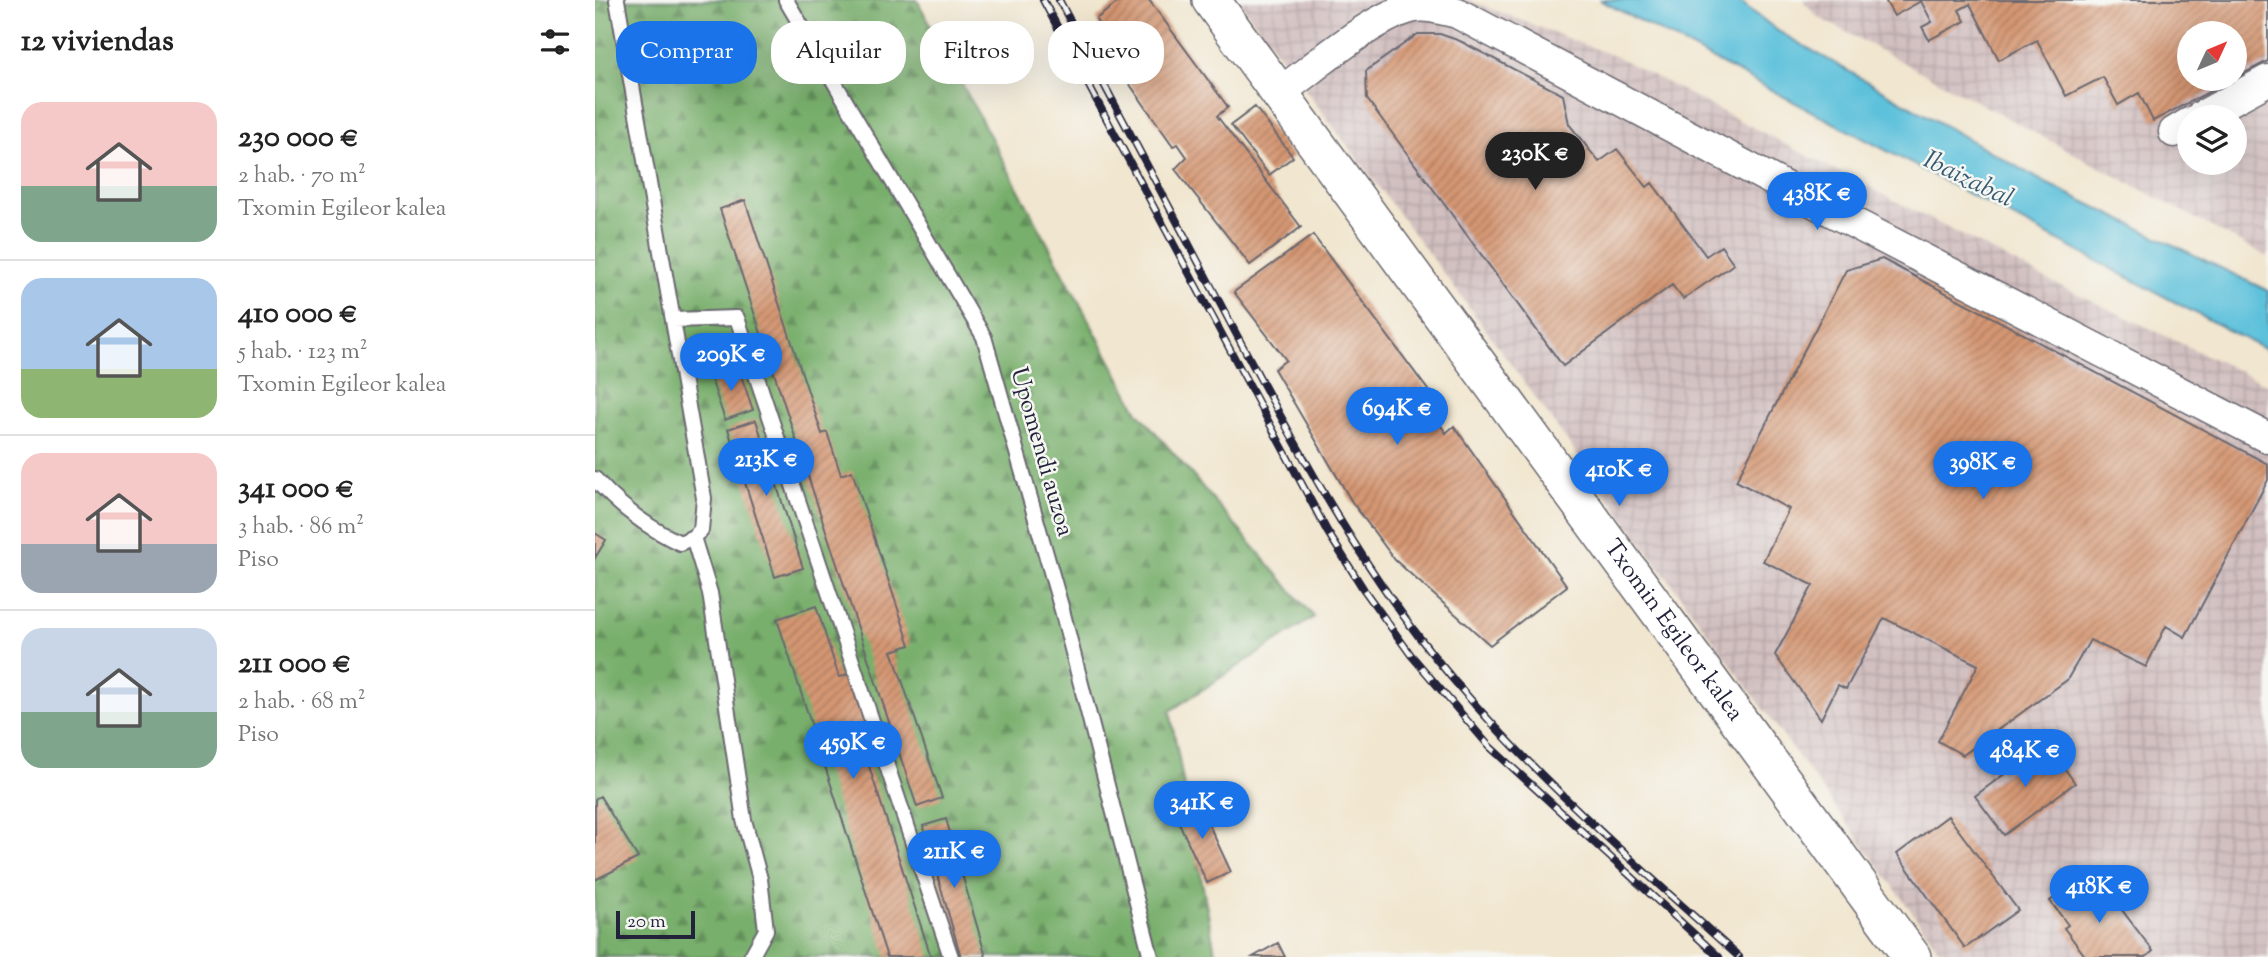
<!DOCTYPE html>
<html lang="es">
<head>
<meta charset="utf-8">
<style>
	body { margin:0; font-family:"Sorts Mill Goudy",serif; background:#f2f2f2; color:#222; height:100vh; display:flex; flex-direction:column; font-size:26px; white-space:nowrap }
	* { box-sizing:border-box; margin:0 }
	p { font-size:23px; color:#767676 }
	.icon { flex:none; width:38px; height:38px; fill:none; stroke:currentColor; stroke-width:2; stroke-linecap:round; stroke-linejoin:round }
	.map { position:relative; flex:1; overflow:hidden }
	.details { display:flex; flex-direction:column; background:#fff; width:595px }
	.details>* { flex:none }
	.banner { position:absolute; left:21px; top:21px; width:665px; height:63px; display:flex; gap:14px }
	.needle { width:46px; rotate:46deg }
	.controls { position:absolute; left:1582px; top:21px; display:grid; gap:14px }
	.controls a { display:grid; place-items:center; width:70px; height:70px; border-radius:50%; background:#fff; box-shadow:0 7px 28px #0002; font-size:35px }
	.scale { position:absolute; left:21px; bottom:18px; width:79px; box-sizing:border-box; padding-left:7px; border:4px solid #22223b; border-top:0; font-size:19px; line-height:24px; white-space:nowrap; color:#22223b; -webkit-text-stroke:5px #f6f6f2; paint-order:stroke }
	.price { position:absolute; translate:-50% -60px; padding:0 16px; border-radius:24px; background:#1a73e8; color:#fff; font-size:23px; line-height:46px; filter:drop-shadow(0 2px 4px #0008) }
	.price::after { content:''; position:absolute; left:50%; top:42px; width:21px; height:16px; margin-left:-10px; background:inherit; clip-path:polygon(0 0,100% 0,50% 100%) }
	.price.selected { background:#222; color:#fff }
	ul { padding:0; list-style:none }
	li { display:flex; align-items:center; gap:21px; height:175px; padding:0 21px }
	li+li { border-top:2px solid #e0e0e0 }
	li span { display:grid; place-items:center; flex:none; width:196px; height:140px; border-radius:21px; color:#555 }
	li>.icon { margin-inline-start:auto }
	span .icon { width:84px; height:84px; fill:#fffc; stroke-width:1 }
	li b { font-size:30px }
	h2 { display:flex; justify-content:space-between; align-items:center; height:84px; padding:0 21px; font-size:30px }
	.pill { padding:0 24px; border-radius:28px; background:#fff; box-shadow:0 7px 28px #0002; font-size:24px; line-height:63px }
	.pill.selected { background:#1a73e8; color:#fff }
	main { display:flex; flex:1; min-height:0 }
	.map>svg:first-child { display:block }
	.industrial { fill:url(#industrial-grid); fill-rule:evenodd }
	.forest { fill:url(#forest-firs); stroke:#4d6854; stroke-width:2 }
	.water { fill:#5dc1db; stroke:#40728b; stroke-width:2 }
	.building { fill:url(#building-hatch) }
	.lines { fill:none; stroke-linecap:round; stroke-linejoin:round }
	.service-casing { stroke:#6a676f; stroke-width:18 }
	.minor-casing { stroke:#6a676f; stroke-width:33 }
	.tertiary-casing { stroke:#6a676f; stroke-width:40 }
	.service { stroke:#fff; stroke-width:14 }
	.minor { stroke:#fff; stroke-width:30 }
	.tertiary { stroke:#fff; stroke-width:37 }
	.rail-casing { stroke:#22223b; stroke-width:8 }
	.rail { stroke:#f6f6f2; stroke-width:5; stroke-dasharray:16; stroke-linecap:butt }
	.labels { text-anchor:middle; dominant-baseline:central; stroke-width:5; stroke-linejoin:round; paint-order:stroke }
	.street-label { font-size:24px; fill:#22223b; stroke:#f6f6f2 }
	.water-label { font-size:26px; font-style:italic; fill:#375a73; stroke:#f6f6f2 }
</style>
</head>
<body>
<main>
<section class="details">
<h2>12 viviendas<svg class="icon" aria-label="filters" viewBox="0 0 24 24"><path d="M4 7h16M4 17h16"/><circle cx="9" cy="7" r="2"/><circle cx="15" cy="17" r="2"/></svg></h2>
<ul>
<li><span style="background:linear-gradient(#f6c9c9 60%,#7fa58c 0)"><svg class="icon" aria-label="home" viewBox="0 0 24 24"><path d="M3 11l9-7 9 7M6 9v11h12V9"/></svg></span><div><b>230 000 €</b><p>2 hab. · 70 m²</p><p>Txomin Egileor kalea</p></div></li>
<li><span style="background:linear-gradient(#a9c7e8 65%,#8fb573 0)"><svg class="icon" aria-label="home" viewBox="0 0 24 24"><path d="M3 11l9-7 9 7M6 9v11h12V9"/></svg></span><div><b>410 000 €</b><p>5 hab. · 123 m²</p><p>Txomin Egileor kalea</p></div></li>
<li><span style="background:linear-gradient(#f6c9c9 65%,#9aa5b1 0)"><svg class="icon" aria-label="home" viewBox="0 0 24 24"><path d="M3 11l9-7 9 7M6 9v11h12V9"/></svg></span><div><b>341 000 €</b><p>3 hab. · 86 m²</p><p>Piso</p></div></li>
<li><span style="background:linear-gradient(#c9d6e8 60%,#7fa58c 0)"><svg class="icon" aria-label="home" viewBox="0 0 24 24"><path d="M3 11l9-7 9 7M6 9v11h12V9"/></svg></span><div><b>211 000 €</b><p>2 hab. · 68 m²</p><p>Piso</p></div></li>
</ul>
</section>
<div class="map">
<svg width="1673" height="957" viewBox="0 0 1673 957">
	<defs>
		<pattern id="industrial-grid" width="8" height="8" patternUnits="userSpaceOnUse" patternTransform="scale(1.75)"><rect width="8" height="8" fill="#d2bfc0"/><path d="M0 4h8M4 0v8" fill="none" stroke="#b4a4a6"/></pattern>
		<pattern id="forest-firs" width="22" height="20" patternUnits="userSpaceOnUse" patternTransform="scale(1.75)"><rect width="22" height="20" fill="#78af6c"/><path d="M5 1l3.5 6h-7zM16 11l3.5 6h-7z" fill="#628e5a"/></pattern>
		<pattern id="building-hatch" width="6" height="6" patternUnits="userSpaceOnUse" patternTransform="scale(1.75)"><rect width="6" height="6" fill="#d59773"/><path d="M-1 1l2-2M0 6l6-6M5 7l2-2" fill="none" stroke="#ac7b60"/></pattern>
	</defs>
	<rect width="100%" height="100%" fill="#f6f6f2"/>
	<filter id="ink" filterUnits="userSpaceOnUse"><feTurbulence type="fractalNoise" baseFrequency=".0143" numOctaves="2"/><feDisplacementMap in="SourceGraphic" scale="14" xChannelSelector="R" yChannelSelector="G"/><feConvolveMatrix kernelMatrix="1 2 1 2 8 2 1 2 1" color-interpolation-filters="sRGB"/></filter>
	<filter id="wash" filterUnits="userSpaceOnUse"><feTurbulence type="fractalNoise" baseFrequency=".00686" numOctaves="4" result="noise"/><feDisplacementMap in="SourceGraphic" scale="28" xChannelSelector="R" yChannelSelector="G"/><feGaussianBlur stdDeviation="1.57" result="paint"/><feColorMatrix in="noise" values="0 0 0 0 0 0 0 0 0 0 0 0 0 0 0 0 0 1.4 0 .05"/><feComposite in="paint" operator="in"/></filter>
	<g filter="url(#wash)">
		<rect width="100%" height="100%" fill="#f1e6cf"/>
		<path class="industrial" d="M643,0H873L1024,58L1449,278L1673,385V957H1350L877,311Z
			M1208,0H1673V257L1223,17ZM1594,33H1640V79H1594ZM1594,117H1640V163H1594Z"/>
		<path class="forest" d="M0,0H322L543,412L719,617L575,711L621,957H0Z"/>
		<path class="water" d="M1005,0H1143L1183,31L1451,183L1673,291V351Z"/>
		<g id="blocks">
			<path class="building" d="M526,0H554L633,107L622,116L706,227L655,265L580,169L592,157L583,144L578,146L522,66L501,19Z
				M1290,0H1673V61L1640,78V33H1594V79H1639L1558,121L1544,93L1523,105L1508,77L1471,96L1442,40L1404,60L1375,4L1364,10L1370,21L1334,40L1327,27L1337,22L1326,1L1299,16Z
				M823,34H845L865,41L968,95L974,124L1004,162L1022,149L1052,187L1057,183L1111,256L1126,246L1139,264L1088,299L1077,285L968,366L772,99L771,71Z
				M660,107L698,157L674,175L636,125Z
				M150,200L227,434L232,432L246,475L257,471L315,645L297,651L347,798L322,807L125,209Z
				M718,235L844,405L840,417L851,433L859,426L972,586L895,645L800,560L757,502L679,369L691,360L639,292Z
				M1287,259L1673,464V480L1590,637L1571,626L1551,667L1495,640L1472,680L1368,755L1343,741L1383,665L1289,618L1251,689L1243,685L1226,719L1180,655L1218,585L1168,561L1194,509L1141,481L1251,270Z
				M143,367L158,410L130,420L115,376Z
				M161,420L208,568L180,577L133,429Z
				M0,533L11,540L0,558Z
				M221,606L244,677L257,673L281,747L269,751L336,957H292L182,619Z
				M1451,743L1480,783L1409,835L1380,796Z
				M5,796L43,858L0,880V799Z
				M602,799L636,872L612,883L578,810Z
				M1353,816L1423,910L1370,948L1302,854Z
				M351,819L391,957H366L328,826Z
				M1483,880L1501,903L1514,893L1558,951L1551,957H1491L1469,928L1473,925L1455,901Z
				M683,943L690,957H658Z"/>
		</g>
	</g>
	<g filter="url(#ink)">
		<use href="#blocks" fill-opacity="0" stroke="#6a676f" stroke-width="2"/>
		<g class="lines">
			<defs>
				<path id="service" d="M191,0L389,337L467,610L556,957
					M78,320L142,318L356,957
					M0,479C25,507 51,527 85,543L98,537L106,530L109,498L22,0
					M98,537L115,593L149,820L165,879L171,930L156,957"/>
				<path id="minor" d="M684,93C719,68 775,19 815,8C830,4 847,9 862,13L1211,198L1673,438
					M1605,117L1673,80
					M1579,132L1594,123"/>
				<g id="tertiary">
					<path id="s1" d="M616,0L1317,957"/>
				</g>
			</defs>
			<use href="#service" class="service-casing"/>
			<use href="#minor" class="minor-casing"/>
			<use href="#tertiary" class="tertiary-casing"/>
			<use href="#service" class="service"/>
			<use href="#minor" class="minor"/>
			<use href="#tertiary" class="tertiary"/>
			<defs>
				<path id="rail" d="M448,0L732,531L769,590L816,655L894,746L1124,957
					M464,0C522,109 580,217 637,326C697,438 756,551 835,651C925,765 1037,860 1144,957"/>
			</defs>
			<use href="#rail" class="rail-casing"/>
			<use href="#rail" class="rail"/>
		</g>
	</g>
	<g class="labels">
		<g class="street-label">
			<text transform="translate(446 452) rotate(74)">Upomendi auzoa</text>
			<text stroke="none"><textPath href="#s1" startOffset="782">Txomin Egileor kalea</textPath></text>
		</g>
		<g class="water-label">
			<text transform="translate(1373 180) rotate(26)">Ibaizabal</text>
		</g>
	</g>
</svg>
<div class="controls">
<a><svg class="needle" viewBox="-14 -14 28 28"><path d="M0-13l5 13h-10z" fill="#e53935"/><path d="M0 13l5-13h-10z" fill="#767676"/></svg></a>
<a><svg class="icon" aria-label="layers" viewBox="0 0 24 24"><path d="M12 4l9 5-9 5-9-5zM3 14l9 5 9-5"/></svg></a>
</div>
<div class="scale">20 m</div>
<b class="price selected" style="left:940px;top:192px">230K €</b>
<b class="price" style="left:1222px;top:232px">438K €</b>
<b class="price" style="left:136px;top:393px">209K €</b>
<b class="price" style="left:802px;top:447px">694K €</b>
<b class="price" style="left:171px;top:498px">213K €</b>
<b class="price" style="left:1388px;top:501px">398K €</b>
<b class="price" style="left:1024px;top:508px">410K €</b>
<b class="price" style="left:258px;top:781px">459K €</b>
<b class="price" style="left:1430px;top:789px">484K €</b>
<b class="price" style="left:607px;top:841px">341K €</b>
<b class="price" style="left:359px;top:890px">211K €</b>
<b class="price" style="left:1504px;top:925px">418K €</b>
<div class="banner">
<a class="pill selected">Comprar</a>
<a class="pill">Alquilar</a>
<a class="pill">Filtros</a>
<a class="pill">Nuevo</a>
</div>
</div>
</main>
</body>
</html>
